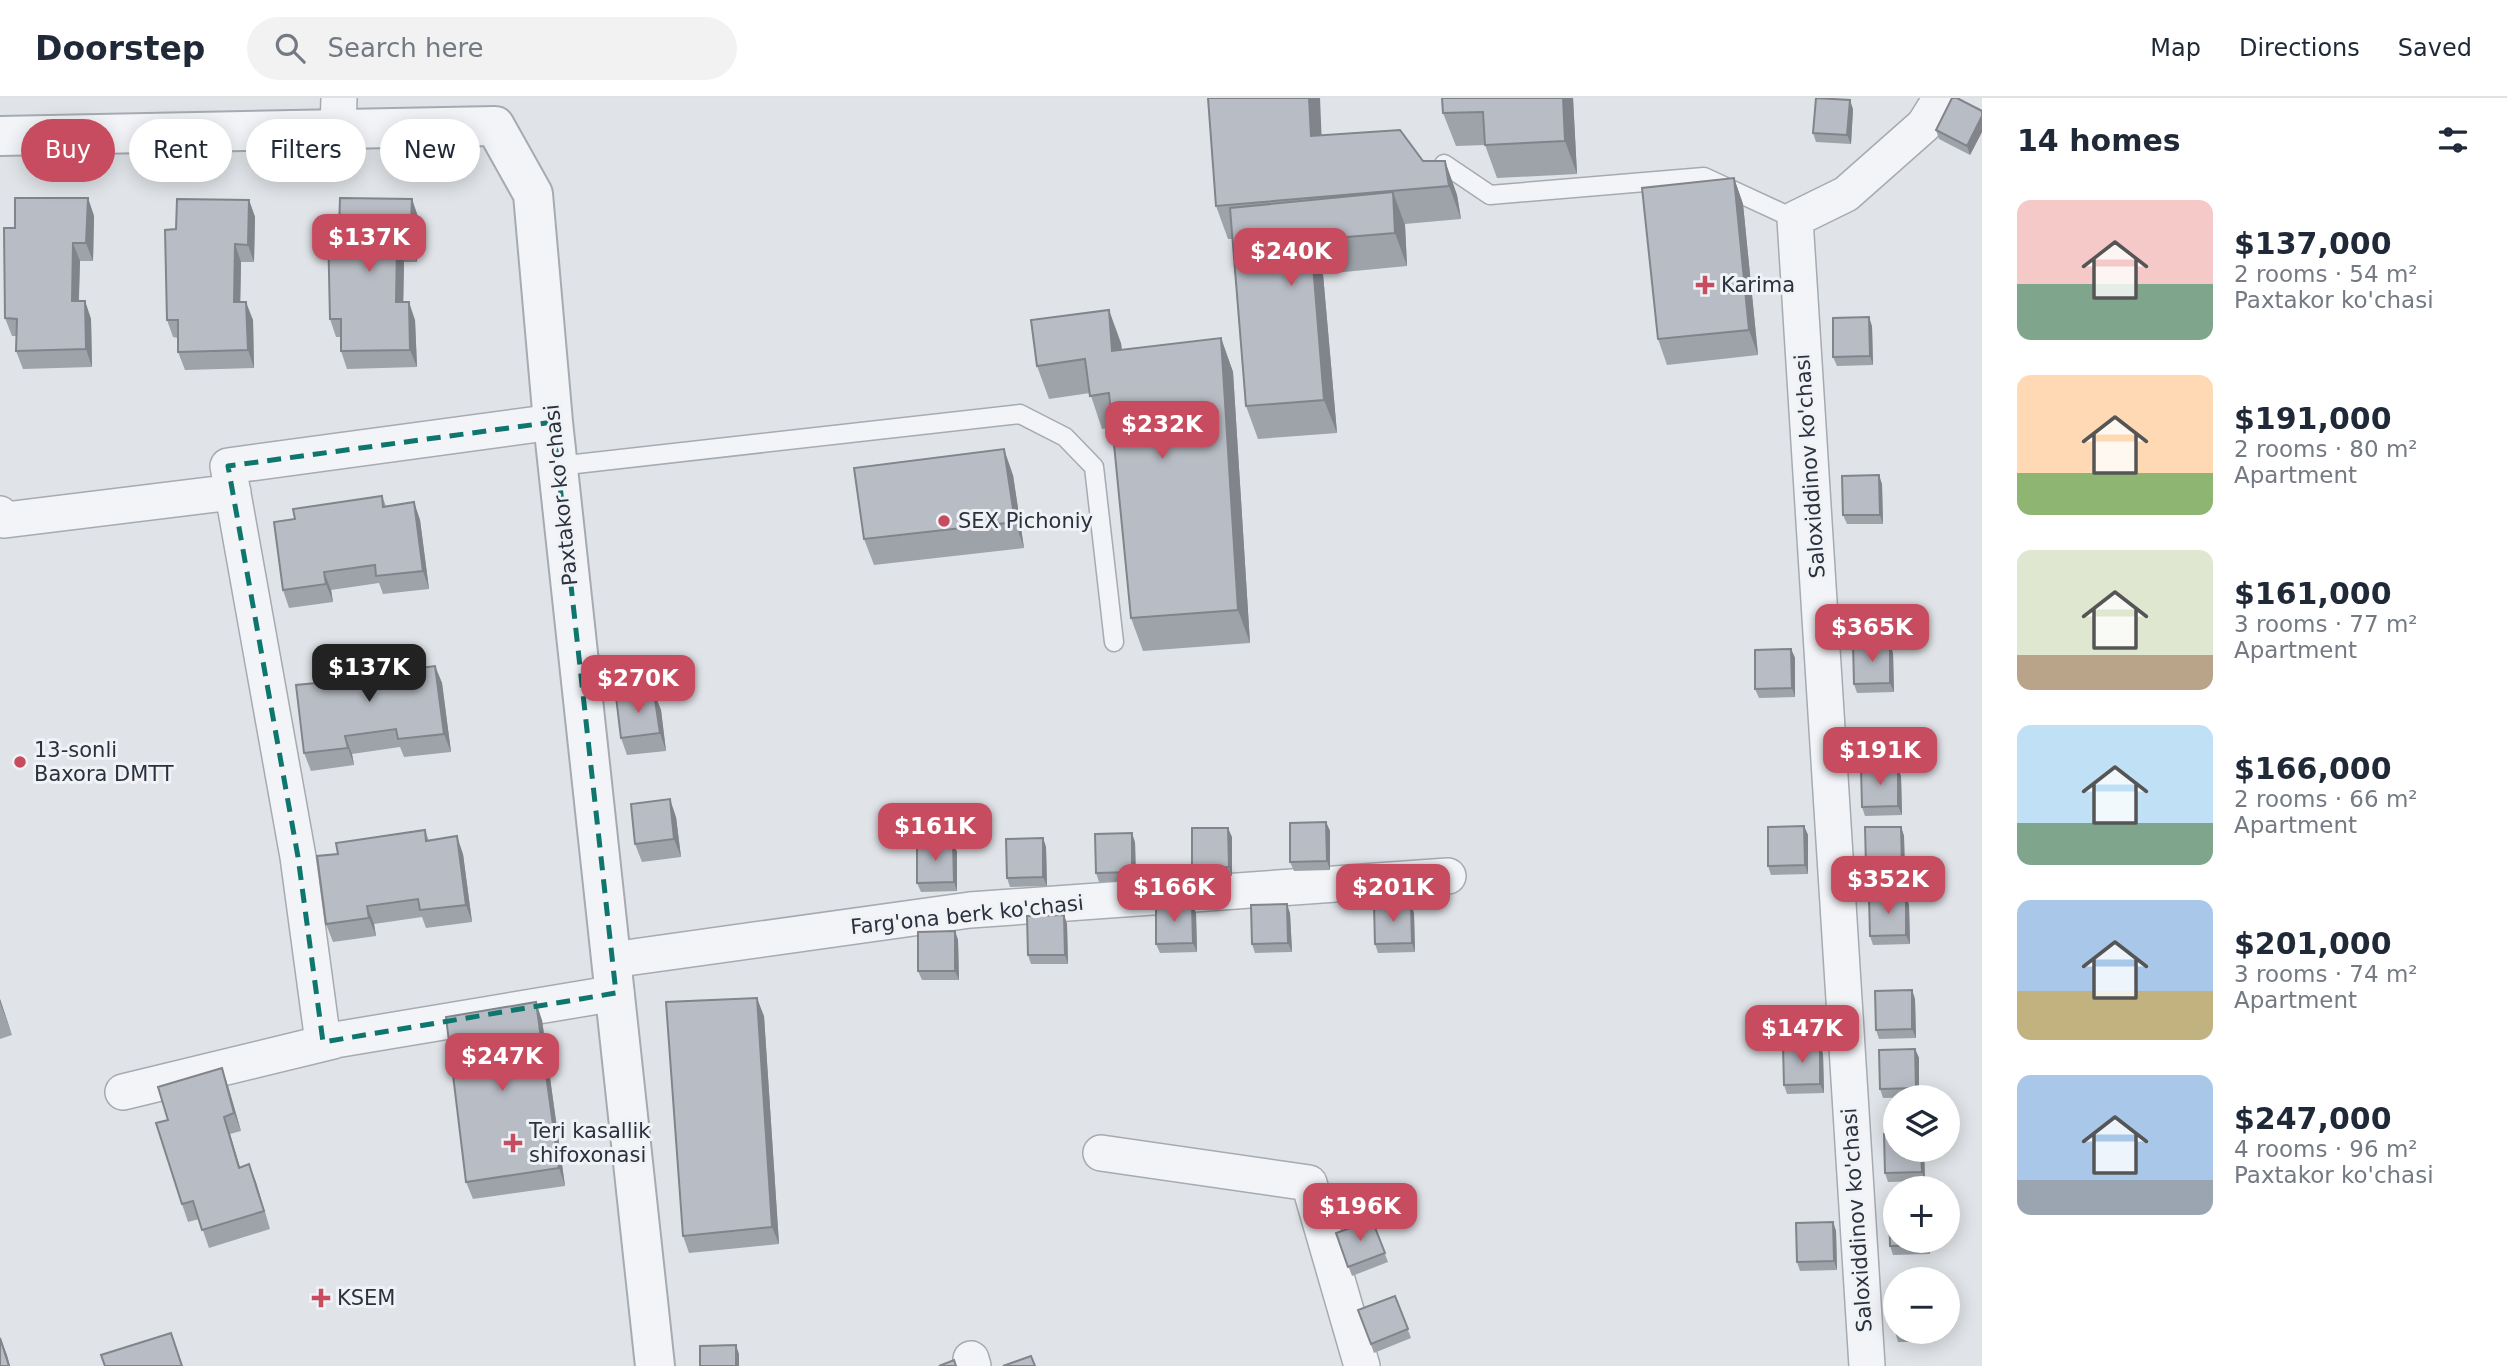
<!DOCTYPE html>
<html lang="en">
<head>
<meta charset="utf-8">
<style>
	body { margin:0; font-family:"DejaVu Sans",sans-serif; background:#f2f2f3; color:#1f2937; height:100vh; display:flex; flex-direction:column; font-size:26px; white-space:nowrap }
	* { box-sizing:border-box; margin:0 }
	p { font-size:23px; color:#747a83 }
	.icon { flex:none; width:38px; height:38px; fill:none; stroke:currentColor; stroke-width:2; stroke-linecap:round; stroke-linejoin:round }
	.map { position:relative; flex:1; overflow:hidden }
	.side { display:flex; flex-direction:column; background:#fff; width:525px }
	.side>* { flex:none }
	.top-card { position:absolute; left:21px; top:21px; width:665px; height:63px; display:flex; gap:14px }
	.tools { position:absolute; left:1883px; top:987px; display:grid; gap:14px }
	.tools a { display:grid; place-items:center; width:77px; height:77px; border-radius:50%; background:#fff; box-shadow:0 4px 18px #0003; font-size:35px }
	.price { position:absolute; translate:-50% -60px; padding:0 16px; border-radius:14px; background:#c74c60; color:#fff; font-size:23px; line-height:46px; filter:drop-shadow(0 2px 4px #0008) }
	.price::after { content:''; position:absolute; left:50%; top:42px; width:21px; height:16px; margin-left:-10px; background:inherit; clip-path:polygon(0 0,100% 0,50% 100%) }
	.price.selected { background:#222; color:#fff }
	ul { padding:0; list-style:none }
	li { display:flex; align-items:center; gap:21px; height:175px; padding:0 35px }
	li span { display:grid; place-items:center; flex:none; width:196px; height:140px; border-radius:14px; color:#555 }
	li>.icon { margin-inline-start:auto }
	span .icon { width:84px; height:84px; fill:#fffc; stroke-width:1 }
	li b { font-size:30px }
	h2 { display:flex; justify-content:space-between; align-items:center; height:84px; padding:0 35px; font-size:30px }
	.pill { padding:0 24px; border-radius:32px; background:#fff; box-shadow:0 4px 18px #0003; font-size:24px; line-height:63px }
	.pill.selected { background:#c74c60; color:#fff }
	header { display:flex; align-items:center; gap:42px; box-sizing:border-box; height:98px; padding:0 35px; background:#fff; border-bottom:2px solid #e0e1e3 }
	header strong { font-size:33px }
	nav { display:flex; gap:38px; margin-inline-start:auto; font-size:24px }
	.search { width:490px; height:63px; background:#f2f2f3; display:flex; align-items:center; gap:18px; box-sizing:border-box; padding:0 24px; border-radius:38px; color:#747a83; font-size:26px }
	main { display:flex; flex:1; min-height:0 }
	.map>svg:first-child { display:block }
	.lines { fill:none; stroke-linecap:round; stroke-linejoin:round }
	.service-casing { stroke:#a6abb2; stroke-width:21 }
	.minor-casing { stroke:#a6abb2; stroke-width:38 }
	.tertiary-casing { stroke:#a6abb2; stroke-width:42 }
	.service { stroke:#f3f4f7; stroke-width:18 }
	.minor { stroke:#f3f4f7; stroke-width:35 }
	.tertiary { stroke:#f3f4f7; stroke-width:38 }
	.wall { fill:#9ea3a9 }
	.shaded-wall { fill:#81848a }
	.building { fill:#b8bdc5; stroke:#81848a; stroke-width:2 }
	.marked { fill:none; stroke:#0f766e; stroke-width:5; stroke-dasharray:14 9; stroke-linejoin:round }
	.poi-dot { fill:#c74c60; stroke:#f0f2f6; stroke-width:2.5 }
	.labels { text-anchor:middle; dominant-baseline:central; stroke-width:6; stroke-linejoin:round; paint-order:stroke }
	.poi-label { font-size:21px; fill:#2a323f; stroke:#f0f2f6; text-anchor:start }
	.street-label { font-size:21px; fill:#2a323f; stroke:#f0f2f6 }
</style>
</head>
<body>
<header>
<strong>Doorstep</strong>
<div class="search"><svg class="icon" aria-label="search" viewBox="0 0 24 24"><circle cx="10" cy="10" r="6"/><path d="M15 15l6 6"/></svg>Search here</div>
<nav><a>Map</a><a>Directions</a><a>Saved</a></nav>
</header>
<main>
<div class="map">
<svg width="1982" height="1268" viewBox="0 0 1982 1268">
	<rect width="100%" height="100%" fill="#e0e4e8"/>
	<g class="lines">
		<defs>
			<path id="service" d="M1444,66L1490,97L1704,79L1795,121
				M558,368L1020,316L1065,339L1094,369L1114,544"/>
			<path id="minor" d="M338,32L339,0
				M553,324L228,368L298,759L323,944L616,895
				M0,416L5,422L233,394
				M612,862L970,812L1448,778
				M123,994L333,943
				M1101,1055L1309,1085L1362,1268
				M971,1261L973,1268
				M1867,1268L1795,121L1846,96L1924,27L1941,0"/>
			<path id="tertiary" d="M0,38L495,28L533,96L553,324L655,1268"/>
		</defs>
		<use href="#service" class="service-casing"/>
		<use href="#minor" class="minor-casing"/>
		<use href="#tertiary" class="tertiary-casing"/>
		<use href="#service" class="service"/>
		<use href="#minor" class="minor"/>
		<use href="#tertiary" class="tertiary"/>
	</g>
	<path class="wall" d="M1573,0L1577,76L1497,80L1485,47L1456,48L1443,15Z
		M1853,11L1851,46L1816,44L1813,35Z
		M1982,13V34L1970,57L1939,41L1936,32Z
		M1321,38L1423,63H1445L1457,97L1461,121L1405,126L1407,168L1323,176L1337,335L1258,341L1246,308L1232,141H1228L1216,108Z
		M1734,80L1743,106L1758,257L1667,267L1658,241Z
		M88,100L94,118L93,163H80L79,203H85L91,221L92,269L23,271L16,253L17,238H12L5,220L15,130Z
		M412,101L418,119L417,164H404L403,204L415,222L417,269L347,271L341,253V239H336L330,221L339,131Z
		M249,102L255,119L254,164H241L240,204L253,222L254,270L185,272L178,254V240L173,239L167,222L176,131Z
		M1872,228L1873,267L1837,268L1833,259Z
		M1221,240L1233,274L1250,545L1143,553L1131,520L1113,329L1102,331L1090,295L1049,301L1037,268L1121,245L1122,252Z
		M1013,377L1024,450L874,467L864,441Z
		M1882,386L1883,426H1847L1843,417Z
		M382,398L386,408L414,404L420,422L429,491L383,496L379,485L331,492L333,504L289,510L283,492L295,421Z
		M1791,551L1795,560V599L1759,600L1755,591Z
		M1893,555L1894,594L1857,595L1854,586Z
		M404,561L408,572L435,568L442,585L451,654L404,659L400,649L352,656L354,667L311,673L304,655L316,585Z
		M654,595L661,612L666,653L627,657L621,640Z
		M1901,678L1902,717L1865,718L1862,709Z
		M676,719L681,759L642,764L635,746Z
		M1326,724L1330,733V772L1294,773L1290,764Z
		M1804,728L1808,737V776L1771,777L1768,768Z
		M1901,729L1904,738L1905,777H1869L1866,768Z
		M425,732L429,743L463,756L472,824L426,830L422,819L374,826L376,838L333,844L326,826L338,756Z
		M1232,739V778L1196,779L1192,770Z
		M1043,740L1046,749L1047,788L1010,789L1007,780Z
		M1135,744L1136,783L1099,784L1096,775Z
		M953,745L957,754V793L921,794L917,785Z
		M1906,798L1909,807L1910,846L1873,847L1870,838Z
		M1192,806L1196,815L1197,854L1160,855L1156,846Z
		M1290,815L1292,854L1255,855L1252,846Z
		M1414,815L1415,854L1378,855L1375,846Z
		M1064,817L1067,826L1068,866H1031L1028,857Z
		M955,833L958,842L959,882H922L918,873Z
		M1912,892L1915,901L1916,940L1879,941L1876,932Z
		M0,901L12,937L0,941Z
		M764,918L779,1146L689,1155L683,1138Z
		M542,922L565,1088L473,1101L466,1084Z
		M1820,947L1823,956L1824,995L1787,996L1784,987Z
		M1915,951L1919,960V999L1883,1000L1880,991Z
		M228,988L241,1033L230,1036L240,1069L249,1066L270,1131L209,1150L199,1121L188,1124L182,1106L168,1022Z
		M1924,1052L1925,1083L1888,1084L1885,1075Z
		M1372,1122L1388,1164L1352,1178L1336,1135Z
		M1833,1124L1836,1133L1837,1172L1800,1173L1797,1164Z
		M1895,1143H1929L1930,1156L1893,1157L1890,1148Z
		M1395,1198L1411,1240L1374,1255L1358,1212Z
		M1895,1234H1935V1244H1898Z"/>
	<path class="shaded-wall" d="M1309,0H1320L1323,72L1311,38Z
		M1563,0H1573L1577,76L1565,43Z
		M1850,2L1853,11L1851,46L1847,37Z
		M1982,18V34L1970,57L1967,48Z
		M1445,63L1457,97L1461,121L1449,88Z
		M1734,80L1743,106L1758,257L1749,232Z
		M1393,94L1405,127L1407,168L1395,135Z
		M88,100L94,118L93,163L86,145Z
		M412,101L418,119L417,164L410,146Z
		M249,102L255,119L254,164L248,147Z
		M1311,142L1323,176L1337,335L1324,302Z
		M73,145L80,163L78,221L72,203Z
		M235,146L241,164L240,222L234,204Z
		M397,146L404,164L403,221L396,204Z
		M85,203L91,221L92,269L86,251Z
		M246,204L253,222L254,270L248,252Z
		M409,204L415,222L417,269L410,252Z
		M1109,212L1121,245L1125,286L1112,253Z
		M1869,219L1872,228L1873,267L1870,258Z
		M1221,240L1233,274L1250,545L1238,512Z
		M1004,351L1013,377L1024,450L1015,424Z
		M1879,377L1882,386L1883,426L1880,417Z
		M414,404L420,422L429,491L423,473Z
		M324,474L331,492L333,504L326,486Z
		M1890,546L1893,555L1894,594L1890,585Z
		M1791,551L1795,560V599L1792,590Z
		M435,568L442,585L451,654L444,636Z
		M654,595L661,612L666,653L660,635Z
		M345,638L352,656L354,667L348,650Z
		M1898,669L1901,678L1902,717L1898,708Z
		M670,701L676,719L681,759L674,741Z
		M1326,724L1330,733V772L1327,763Z
		M1804,728L1808,737V776L1805,767Z
		M1901,729L1904,738L1905,777L1902,768Z
		M1228,730L1232,739V778L1229,769Z
		M1132,735L1135,744L1136,783L1132,774Z
		M457,738L463,756L472,824L466,807Z
		M1043,740L1046,749L1047,788L1043,779Z
		M953,745L957,754V793L954,784Z
		M1906,798L1909,807L1910,846L1906,837Z
		M1192,806L1196,815L1197,854L1193,845Z
		M1287,806L1290,815L1292,854L1288,845Z
		M1411,806L1414,815L1415,854L1412,845Z
		M367,808L374,826L376,838L369,820Z
		M1064,817L1067,826L1068,866L1065,857Z
		M955,833L958,842L959,882L955,873Z
		M1912,892L1915,901L1916,940L1912,931Z
		M757,900L764,918L779,1146L772,1129Z
		M0,901L12,937L0,904Z
		M536,904L542,922L565,1088L559,1070Z
		M1820,947L1823,956L1824,995L1820,986Z
		M1915,951L1919,960V999L1916,990Z
		M222,970L228,988L241,1033L234,1015Z
		M224,1019L230,1036L245,1087L239,1070Z
		M1921,1052H1924L1925,1083L1922,1074Z
		M249,1066L256,1084L270,1131L264,1113Z
		M1833,1124L1836,1133L1837,1172L1834,1163Z
		M1926,1143H1929L1930,1156L1926,1147Z
		M1932,1234H1935V1244Z
		M0,1239L7,1257L10,1268H9Z
		M736,1247L739,1256V1268H736Z"/>
	<path class="building" d="M1208,0H1309L1311,38L1400,32L1423,63H1445L1449,88L1216,108Z
		M1442,0H1563L1565,43L1485,47L1483,14L1443,15Z
		M1816,0L1850,2L1847,37L1813,35Z
		M1952,0H1957L1982,13V18L1967,48L1936,32Z
		M1734,80L1749,232L1658,241L1642,90Z
		M1393,94L1395,135L1311,142L1324,302L1246,308L1230,110Z
		M15,100H88L86,145H73L72,203H85L86,251L16,253L17,221L5,220L4,130H15Z
		M340,100L412,101L410,146H397L396,204H409L410,252L341,253V221H330L328,131H339Z
		M177,101L249,102L248,147L235,146L234,204H246L248,252L178,254V222H167L165,132L176,131Z
		M1109,212L1112,253L1221,240L1238,512L1131,520L1109,295L1090,298L1085,261L1037,268L1031,222Z
		M1869,219L1870,258L1833,259V220Z
		M1004,351L1015,424L864,441L854,370Z
		M1879,377L1880,417H1843L1842,378Z
		M382,398L383,409L414,404L423,473L376,478L375,467L324,474L326,486L283,492L274,424L295,421L293,411Z
		M1853,546H1890V585L1854,586Z
		M1791,551L1792,590L1755,591V552Z
		M404,561V572L435,568L444,636L398,641L396,631L345,638L348,650L304,655L296,587L316,585L314,574Z
		M654,595L660,635L621,640L616,599Z
		M1898,669V708L1862,709L1861,670Z
		M670,701L674,741L635,746L631,706Z
		M1326,724L1327,763L1290,764V725Z
		M1804,728L1805,767L1768,768V729Z
		M1865,729H1901L1902,768H1866Z
		M1192,730H1228L1229,769L1192,770Z
		M425,732L426,743L457,738L466,807L420,812L418,801L367,808L369,820L326,826L317,758L338,756L336,745Z
		M1132,735V774L1096,775L1095,736Z
		M1043,740V779L1007,780L1006,741Z
		M953,745L954,784L917,785V746Z
		M1906,798V837L1870,838L1869,799Z
		M1192,806L1193,845L1156,846V807Z
		M1287,806L1288,845L1252,846L1251,807Z
		M1411,806L1412,845L1375,846L1374,807Z
		M1064,817L1065,857H1028L1027,818Z
		M955,833V873H918V834Z
		M1912,892V931L1876,932L1875,893Z
		M757,900L772,1129L683,1138L666,904Z
		M536,904L559,1070L466,1084L446,919Z
		M1820,947V986L1784,987L1783,948Z
		M1915,951L1916,990L1880,991L1879,952Z
		M222,970L234,1015L224,1019L239,1070L249,1066L264,1113L202,1132L193,1103L182,1106L156,1025L168,1022L158,989Z
		M1884,1036H1895V1052H1921L1922,1074L1885,1075Z
		M1889,1109H1895V1143H1926V1147L1890,1148Z
		M1372,1122L1385,1155L1348,1169L1336,1135Z
		M1833,1124L1834,1163L1797,1164L1796,1125Z
		M1395,1198L1408,1231L1371,1246L1358,1212Z
		M171,1235L182,1268H105L101,1257Z
		M0,1240L9,1268H0Z
		M736,1247V1268H700V1248Z
		M1031,1258L1035,1268H1003Z
		M954,1262L956,1268H939Z"/>
	<path class="marked" d="M553,324L616,895L323,944L298,759L228,368Z"/>
	<g class="poi-dot">
		<path d="M1701.5 176.5h7v7h7v7h-7v7h-7v-7h-7v-7h7z"/>
		<circle cx="944" cy="423" r="7"/>
		<circle cx="20" cy="664" r="7"/>
		<path d="M509.5 1034.5h7v7h7v7h-7v7h-7v-7h-7v-7h7z"/>
		<path d="M317.5 1189.5h7v7h7v7h-7v7h-7v-7h-7v-7h7z"/>
	</g>
	<g class="labels">
		<g class="poi-label">
			<text x="1721" y="187">Karima</text>
			<text x="958" y="423">SEX Pichoniy</text>
			<text x="34" y="652">13-sonli<tspan x="34" dy="24">Baxora DMTT</tspan></text>
			<text x="529" y="1033">Teri kasallik<tspan x="529" dy="24">shifoxonasi</tspan></text>
			<text x="337" y="1200">KSEM</text>
		</g>
		<g class="street-label">
			<text transform="translate(1810 368) rotate(-94)">Saloxiddinov ko'chasi</text>
			<text transform="translate(561 397) rotate(-96)">Paxtakor ko'chasi</text>
			<text transform="translate(967 817) rotate(-6)">Farg'ona berk ko'chasi</text>
			<text transform="translate(1857 1122) rotate(-94)">Saloxiddinov ko'chasi</text>
		</g>
	</g>
</svg>
<div class="tools">
<a><svg class="icon" aria-label="layers" viewBox="0 0 24 24"><path d="M12 4l9 5-9 5-9-5zM3 14l9 5 9-5"/></svg></a>
<a>+</a>
<a>−</a>
</div>
<b class="price" style="left:369px;top:176px">$137K</b>
<b class="price" style="left:1291px;top:190px">$240K</b>
<b class="price" style="left:1162px;top:363px">$232K</b>
<b class="price" style="left:1872px;top:566px">$365K</b>
<b class="price selected" style="left:369px;top:606px">$137K</b>
<b class="price" style="left:638px;top:617px">$270K</b>
<b class="price" style="left:1880px;top:689px">$191K</b>
<b class="price" style="left:935px;top:765px">$161K</b>
<b class="price" style="left:1888px;top:818px">$352K</b>
<b class="price" style="left:1174px;top:826px">$166K</b>
<b class="price" style="left:1393px;top:826px">$201K</b>
<b class="price" style="left:1802px;top:967px">$147K</b>
<b class="price" style="left:502px;top:995px">$247K</b>
<b class="price" style="left:1360px;top:1145px">$196K</b>
<div class="top-card">
<a class="pill selected">Buy</a>
<a class="pill">Rent</a>
<a class="pill">Filters</a>
<a class="pill">New</a>
</div>
</div>
<section class="side">
<h2>14 homes<svg class="icon" aria-label="filters" viewBox="0 0 24 24"><path d="M4 7h16M4 17h16"/><circle cx="9" cy="7" r="2"/><circle cx="15" cy="17" r="2"/></svg></h2>
<ul>
<li><span style="background:linear-gradient(#f6c9c9 60%,#7fa58c 0)"><svg class="icon" aria-label="home" viewBox="0 0 24 24"><path d="M3 11l9-7 9 7M6 9v11h12V9"/></svg></span><div><b>$137,000</b><p>2 rooms · 54 m²</p><p>Paxtakor ko'chasi</p></div></li>
<li><span style="background:linear-gradient(#ffd9b3 70%,#8fb573 0)"><svg class="icon" aria-label="home" viewBox="0 0 24 24"><path d="M3 11l9-7 9 7M6 9v11h12V9"/></svg></span><div><b>$191,000</b><p>2 rooms · 80 m²</p><p>Apartment</p></div></li>
<li><span style="background:linear-gradient(#dfe7d0 75%,#b9a48a 0)"><svg class="icon" aria-label="home" viewBox="0 0 24 24"><path d="M3 11l9-7 9 7M6 9v11h12V9"/></svg></span><div><b>$161,000</b><p>3 rooms · 77 m²</p><p>Apartment</p></div></li>
<li><span style="background:linear-gradient(#bfe0f5 70%,#7fa58c 0)"><svg class="icon" aria-label="home" viewBox="0 0 24 24"><path d="M3 11l9-7 9 7M6 9v11h12V9"/></svg></span><div><b>$166,000</b><p>2 rooms · 66 m²</p><p>Apartment</p></div></li>
<li><span style="background:linear-gradient(#a9c7e8 65%,#c2b280 0)"><svg class="icon" aria-label="home" viewBox="0 0 24 24"><path d="M3 11l9-7 9 7M6 9v11h12V9"/></svg></span><div><b>$201,000</b><p>3 rooms · 74 m²</p><p>Apartment</p></div></li>
<li><span style="background:linear-gradient(#a9c7e8 75%,#9aa5b1 0)"><svg class="icon" aria-label="home" viewBox="0 0 24 24"><path d="M3 11l9-7 9 7M6 9v11h12V9"/></svg></span><div><b>$247,000</b><p>4 rooms · 96 m²</p><p>Paxtakor ko'chasi</p></div></li>
</ul>
</section>
</main>
</body>
</html>
